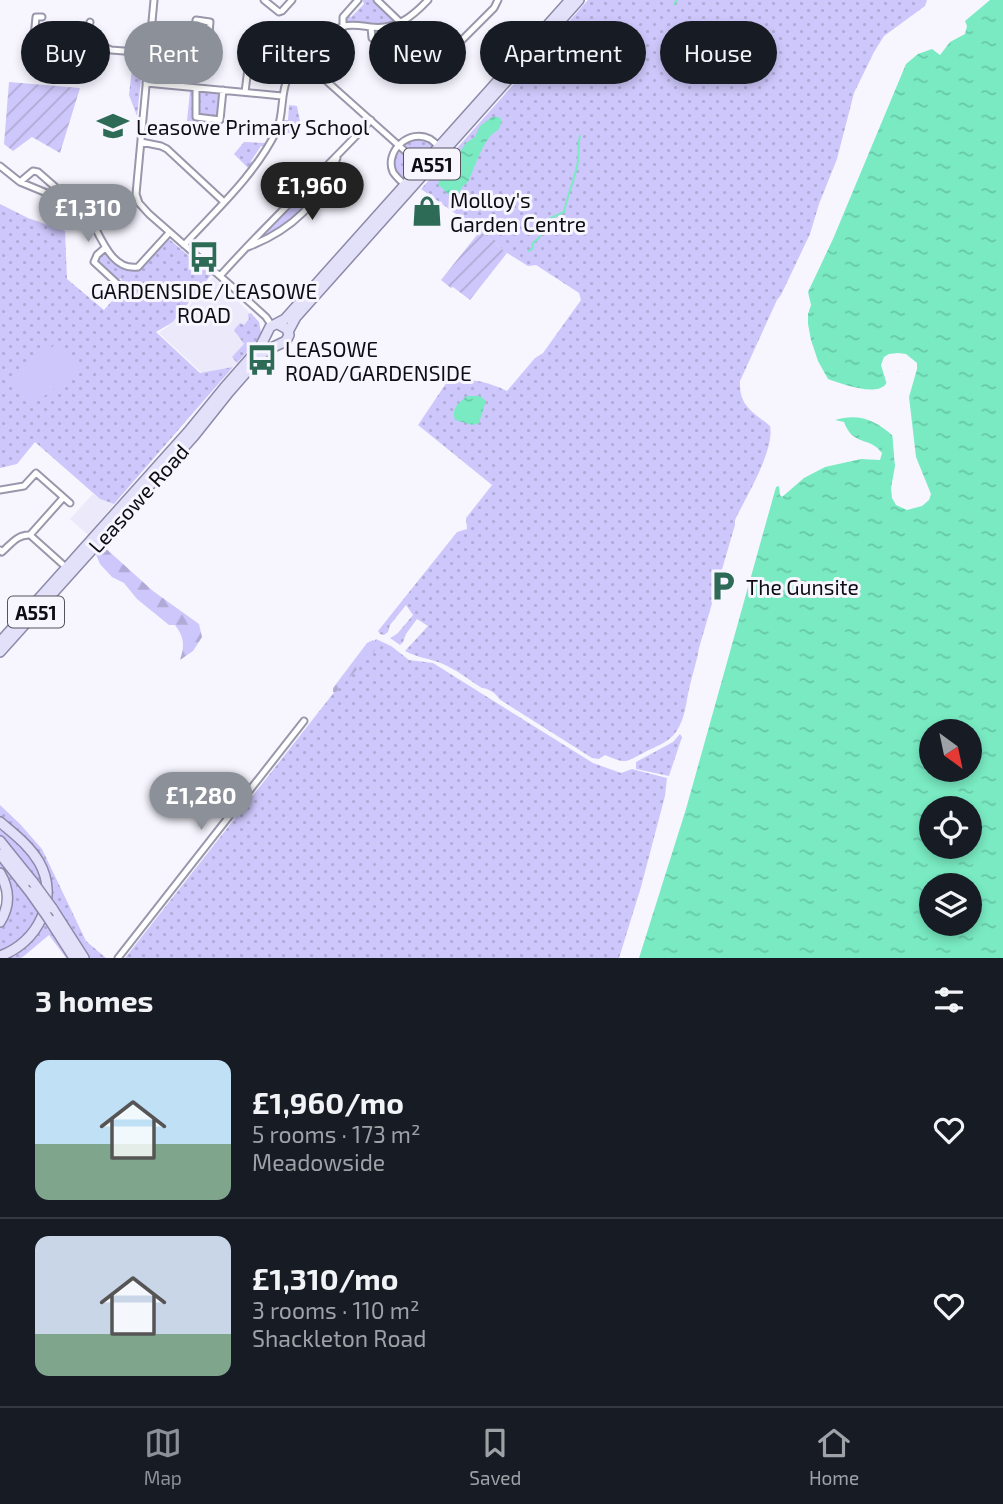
<!DOCTYPE html>
<html lang="en">
<head>
<meta charset="utf-8">
<style>
	body { margin:0; font-family:"Exo 2",sans-serif; background:#20242c; color:#f1f3f6; height:100vh; display:flex; flex-direction:column; font-size:26px; white-space:nowrap }
	* { box-sizing:border-box; margin:0 }
	p { font-size:23px; color:#9ea1a6 }
	.icon { flex:none; width:38px; height:38px; fill:none; stroke:currentColor; stroke-width:2; stroke-linecap:round; stroke-linejoin:round }
	.map { position:relative; height:958px; overflow:hidden }
	.drawer { display:flex; flex-direction:column; background:#171b24; flex:1 }
	.drawer>* { flex:none }
	.banner { position:absolute; left:21px; top:21px; width:962px; height:63px; display:flex; gap:14px }
	.needle { width:46px; rotate:147deg }
	.tools { position:absolute; left:919px; top:719px; display:grid; gap:14px }
	.tools a { display:grid; place-items:center; width:63px; height:63px; border-radius:50%; background:#171b24; box-shadow:0 4px 10px #0003; font-size:35px }
	.price { position:absolute; translate:-50% -60px; padding:0 16px; border-radius:24px; background:#8c9099; color:#fff; font-size:23px; line-height:46px; filter:drop-shadow(0 2px 4px #0008) }
	.price::after { content:''; position:absolute; left:50%; top:42px; width:21px; height:16px; margin-left:-10px; background:inherit; clip-path:polygon(0 0,100% 0,50% 100%) }
	.price.active { background:#222; color:#fff }
	ul { padding:0; list-style:none }
	li { display:flex; align-items:center; gap:21px; height:175px; padding:0 35px }
	li+li { border-top:2px solid #363941 }
	li span { display:grid; place-items:center; flex:none; width:196px; height:140px; border-radius:14px; color:#555 }
	li>.icon { margin-inline-start:auto }
	span .icon { width:84px; height:84px; fill:#fffc; stroke-width:1 }
	li b { font-size:30px }
	h2 { display:flex; justify-content:space-between; align-items:center; height:84px; padding:0 35px; font-size:30px }
	.chip { padding:0 24px; border-radius:32px; background:#171b24; box-shadow:0 4px 10px #0003; font-size:24px; line-height:63px }
	.chip.active { background:#8c9099; color:#fff }
	.dock { display:flex; justify-content:space-around; align-items:center; height:98px; border-top:2px solid #363941; background:#171b24; font-size:19px; color:#9ea1a6 }
	.dock a { display:grid; justify-items:center; gap:4px }
	.dock .active { color:#8c9099 }
	.map>svg:first-child { display:block }
	.built { fill:#ebe9fa }
	.grass { fill:url(#grass-dots) }
	.forest { fill:url(#forest-firs) }
	.garden { fill:url(#garden-furrows) }
	.pitch { fill:#cec7fb }
	.water { fill:url(#water-ripples); fill-rule:evenodd }
	.pier { fill:#f7f6ff }
	.lines { fill:none; stroke-linecap:round; stroke-linejoin:round }
	.stream { stroke:#79eac2; stroke-width:2 }
	.street-casing { stroke:#9997ab; stroke-width:9 }
	.primary-casing { stroke:#8d89a8; stroke-width:12 }
	.street { stroke:#fff; stroke-width:5 }
	.primary { stroke:#e3e0fa; stroke-width:9 }
	.primary-bridge-casing { stroke:#8d89a8; stroke-width:12; stroke-linecap:butt }
	.primary-bridge { stroke:#e3e0fa; stroke-width:9 }
	.labels { text-anchor:middle; dominant-baseline:central; stroke-width:6; stroke-linejoin:round; paint-order:stroke }
	.shield { fill:#f7f6ff; stroke:#54535a; stroke-width:2 }
	.shield-label { font-size:19px; font-weight:bold; fill:#0e0d14 }
	.poi-label { font-size:21px; fill:#0e0d14; stroke:#f7f6ff; text-anchor:start }
	.street-label { font-size:21px; fill:#0e0d14; stroke:#f7f6ff }
</style>
</head>
<body>
<div class="map">
<svg width="1003" height="958" viewBox="0 0 1003 958">
	<defs>
		<pattern id="grass-dots" width="8" height="8" patternUnits="userSpaceOnUse" patternTransform="scale(1.75)"><rect width="8" height="8" fill="#cec7fb"/><path d="M2 2h.1M6 6h.1" fill="none" stroke="#b0aad6" stroke-width="1.8" stroke-linecap="round"/></pattern>
		<pattern id="forest-firs" width="22" height="20" patternUnits="userSpaceOnUse" patternTransform="scale(1.75)"><rect width="22" height="20" fill="#cec7fb"/><path d="M5 1l3.5 6h-7zM16 11l3.5 6h-7z" fill="#b0aad6"/></pattern>
		<pattern id="garden-furrows" width="10" height="10" patternUnits="userSpaceOnUse" patternTransform="scale(1.75)"><rect width="10" height="10" fill="#cec7fb"/><path d="M-1 1l2-2M0 10L10 0M9 11l2-2" fill="none" stroke="#b0aad6"/></pattern>
		<pattern id="water-ripples" width="26" height="14" patternUnits="userSpaceOnUse" patternTransform="scale(1.75)"><rect width="26" height="14" fill="#79eac2"/><path d="M2 4q2-2 4 0t4 0M15 11q2-2 4 0t4 0" fill="none" stroke="#67c8a6"/></pattern>
	</defs>
	<rect width="100%" height="100%" fill="#f7f6ff"/>
	<path class="built" d="M213,277L259,322L261,333L255,343L216,386L159,333L179,318Z
		M93,494L100,499L114,504L88,535L70,519Z"/>
	<path class="grass" d="M362,0H373L395,20V23L384,25L362,22L346,23L345,21L348,15L351,17L364,4Z
		M588,0H927L925,6L884,36L874,52L854,93L837,159L819,204L810,234L781,295L777,300L740,381C739,406 752,411 770,426C775,450 746,497 735,520V525L699,648C697,661 693,672 690,685C686,700 686,718 676,732C669,742 655,747 645,752C624,763 627,764 605,755L599,759L592,758L499,699C497,694 488,688 482,688C469,680 457,670 443,664C432,659 415,657 405,651L428,626L417,619L406,634L403,642L400,645L390,638L397,634L413,615L406,605L390,625L388,632L384,635L380,634L378,631L457,532L467,529L466,518L492,485L418,425L449,379C474,380 484,380 507,391L535,358L543,353L581,300L579,293L536,265L528,266L507,253L480,231L421,189Z
		M132,68L142,70L137,116L129,95Z
		M190,91L221,93L219,115H215L214,121H218V124L187,121Z
		M289,105L297,106L301,127L282,136L280,134L282,130L283,120H288Z
		M418,138L426,140L433,145L422,156L414,154L406,146L407,142L411,139Z
		M244,142L266,143L264,147L261,146L251,161L254,164L250,170L234,154Z
		M399,152L409,159L413,168L403,180C394,172 389,160 399,152Z
		M331,167C327,175 324,185 319,193C305,213 283,227 262,240L259,238Z
		M0,204L28,218L65,231L67,279L104,310L124,287L121,279H114L97,264L98,257L104,251C111,256 118,265 126,268C142,276 159,248 168,238L211,275L173,322L156,332L200,373L233,367L114,504L100,499L35,442L17,464L0,468Z
		M251,313L259,322L261,333L255,343L237,363L232,357L244,344L234,330L240,323L244,325L249,319L248,314Z
		M376,639L391,646L409,660L433,663L593,763L621,773L632,769L667,778L665,796L641,887L619,958H125Z
		M680,734L682,737L669,776L636,769V762L673,742Z
		M0,805L20,824L42,849L86,941L106,958H88L72,931L50,899L44,869L0,819Z
		M0,826C19,843 35,857 42,882L37,880L0,836Z
		M0,858L39,912C29,937 24,940 0,953V928L9,912L0,869Z
		M44,919L70,958H66L49,935L24,956L21,958H3Z"/>
	<path class="forest" d="M102,545L153,591L199,624L202,637L193,651L180,660C185,645 184,637 175,625H169L137,599L124,583L112,577L100,564L95,552Z
		M373,640L376,642L377,648L336,692H333V688L367,643Z"/>
	<path class="garden" d="M9,82L80,88L60,153L32,137L13,151L4,144Z
		M480,231L507,253L470,300L453,287L451,288L441,280Z"/>
	<path class="pitch" d="M59,342L79,371L29,407L9,378Z"/>
	<path class="water" d="M990,0H1003V958H639L686,809L776,487L779,486L780,495L782,497L804,478L825,467L861,459L880,460L882,453C870,436 853,447 844,422L835,420C859,413 875,420 893,436L897,493L910,500L917,493L904,374L892,369C890,374 889,381 885,385C875,396 841,384 828,379L818,361L811,340L808,324V314L811,305L808,292L833,239L906,64L918,54L932,49L940,55L950,42L965,34L967,26L965,21ZM931,732H970V770H931ZM931,808H970V847H931ZM931,886H970V924H931Z
		M602,47L604,49V62C598,66 597,72 591,76C583,71 575,59 585,52C589,49 598,48 602,47Z
		M492,117H498L501,119C501,133 495,129 489,138C480,149 474,169 468,182L463,186L455,199C448,196 445,189 438,185L442,170L452,163L466,143L475,137L480,126Z
		M467,396H480L486,401L479,423L473,425L455,420C451,409 458,403 467,396Z"/>
	<path class="pier" d="M898,353L906,354L917,363V369L909,397L916,457L931,494L929,500L922,506L907,510L896,505L892,498L891,488L895,466L892,431L896,436L900,492L904,496H910L914,492L913,484L905,470L899,396L901,375L898,371L891,374L890,377L891,382L888,388L881,365L884,357L889,354Z"/>
	<g class="lines">
		<path class="stream" d="M674,4L677,0
			M529,251L532,249L533,243L539,238L543,227L551,218L564,212C567,196 574,181 577,166C580,156 577,145 580,136"/>
		<defs>
			<path id="street" d="M154,0L136,194L139,203L149,214L245,298L266,317L272,326
				M264,0L279,12L282,11L292,0
				M377,0L401,23
				M42,17H36L33,47L60,50L69,48L86,38L90,22
				M343,27V17L358,0
				M371,27L372,38L413,76L417,79H423L494,8L498,0
				M152,29L209,33L210,22L196,20L195,32
				M86,38L111,50L149,53
				M303,60L424,168
				M146,83L282,96
				M196,88V117L220,120L223,90
				M245,92L250,53
				M141,142L161,146L167,149L224,202
				M0,166L20,182L83,208C98,224 107,272 138,267L169,233
				M20,182L33,171L38,172L62,193L65,198L64,201
				M405,185C401,181 396,177 393,172C384,151 410,128 430,139C433,141 436,144 439,146
				M184,245C217,209 255,175 277,130C284,114 280,94 288,77C304,60 320,33 344,26C354,24 362,26 371,27C396,30 412,17 428,0
				M248,247C292,230 321,202 337,158
				M105,248L97,255L94,262L121,287
				M220,276C268,222 322,173 371,120
				M0,490L24,486L36,473L70,503
				M30,535L63,498
				M0,550L2,552C11,544 18,534 30,535L68,569
				M118,958L304,721"/>
			<path id="primary" d="M288,332L296,317L579,0
				M0,642L188,432L224,388L260,347L270,327L285,319L570,0
				M0,652L194,436L229,392L265,351L286,341L289,335L287,329L278,324
				M0,822C14,834 29,845 39,862C60,898 38,943 0,956
				M0,841L33,882
				M0,854L30,892
				M0,873C10,890 10,906 0,922
				M52,908L84,958
				M49,919L74,958"/>
		</defs>
		<use href="#street" class="street-casing"/>
		<use href="#primary" class="primary-casing"/>
		<use href="#street" class="street"/>
		<use href="#primary" class="primary"/>
		<defs>
			<path id="primary-bridge" d="M33,882L52,908
				M30,892L49,919"/>
		</defs>
		<use href="#primary-bridge" class="primary-bridge-casing"/>
		<use href="#primary-bridge" class="primary-bridge"/>
	</g>
	<defs>
		<symbol id="school-bare" viewBox="-9 -9 18 18"><path d="M0-5L7-2L0 1L-7-2ZM-4 1L0 2.5L4 1V4Q0 6-4 4Z" fill="#2e6b56" stroke="#f7f6ff" stroke-width="2.5" paint-order="stroke"/></symbol>
		<symbol id="shop-bare" viewBox="-9 -9 18 18"><path d="M-5-2.5h2.3a2.7 3.5 0 0 1 5.4 0H5L5.5 6h-11ZM-1.5-2.5h3a1.5 2.3 0 0 0-3 0Z" fill="#2e6b56" stroke="#f7f6ff" stroke-width="2.5" paint-order="stroke"/></symbol>
		<symbol id="bus-bare" viewBox="-9 -9 18 18"><path d="M-5-6H5V4H4V6H2V4H-2V6H-4V4H-5ZM-3.5-4V0h7V-4ZM-3.5 1.2v1.5H-2V1.2ZM2 1.2v1.5H3.5V1.2Z" fill="#2e6b56" stroke="#f7f6ff" stroke-width="2.5" paint-order="stroke"/></symbol>
		<symbol id="parking-bare" viewBox="-9 -9 18 18"><path d="M-3.5-5.5H1a3.5 3.5 0 0 1 0 7H-1V5.5H-3.5ZM-1-3.4V-.6H.8a1.4 1.4 0 0 0 0-2.8Z" fill="#2e6b56" stroke="#f7f6ff" stroke-width="2.5" paint-order="stroke"/></symbol>
	</defs>
	<g fill-rule="evenodd">
		<use href="#school-bare" x="91" y="104" width="44" height="44"/>
		<use href="#shop-bare" x="405" y="189" width="44" height="44"/>
		<use href="#bus-bare" x="182" y="235" width="44" height="44"/>
		<use href="#bus-bare" x="240" y="338" width="44" height="44"/>
		<use href="#parking-bare" x="701" y="564" width="44" height="44"/>
	</g>
	<g class="labels">
		<g class="shield">
			<rect x="404" y="148.5" width="56" height="31" rx="5"/>
			<rect x="8" y="596.5" width="56" height="31" rx="5"/>
		</g>
		<g class="shield-label">
			<text x="432" y="164">A551</text>
			<text x="36" y="612">A551</text>
		</g>
		<g class="poi-label">
			<text x="136" y="126">Leasowe Primary School</text>
			<text x="450" y="199">Molloy's<tspan x="450" dy="24">Garden Centre</tspan></text>
			<text x="204" y="290" text-anchor="middle">GARDENSIDE/LEASOWE<tspan x="204" dy="24">ROAD</tspan></text>
			<text x="285" y="348">LEASOWE<tspan x="285" dy="24">ROAD/GARDENSIDE</tspan></text>
			<text x="746" y="586">The Gunsite</text>
		</g>
		<g class="street-label">
			<text transform="translate(138 498) rotate(-48)">Leasowe Road</text>
		</g>
	</g>
</svg>
<div class="tools">
<a><svg class="needle" viewBox="-14 -14 28 28"><path d="M0-13l5 13h-10z" fill="#e53935"/><path d="M0 13l5-13h-10z" fill="#9ea1a6"/></svg></a>
<a><svg class="icon" aria-label="locate" viewBox="0 0 24 24"><circle cx="12" cy="12" r="6"/><path d="M12 2v4M12 18v4M2 12h4M18 12h4"/></svg></a>
<a><svg class="icon" aria-label="layers" viewBox="0 0 24 24"><path d="M12 4l9 5-9 5-9-5zM3 14l9 5 9-5"/></svg></a>
</div>
<b class="price active" style="left:312px;top:222px">£1,960</b>
<b class="price" style="left:88px;top:244px">£1,310</b>
<b class="price" style="left:201px;top:832px">£1,280</b>
<div class="banner">
<a class="chip">Buy</a>
<a class="chip active">Rent</a>
<a class="chip">Filters</a>
<a class="chip">New</a>
<a class="chip">Apartment</a>
<a class="chip">House</a>
</div>
</div>
<section class="drawer">
<h2>3 homes<svg class="icon" aria-label="filters" viewBox="0 0 24 24"><path d="M4 7h16M4 17h16"/><circle cx="9" cy="7" r="2"/><circle cx="15" cy="17" r="2"/></svg></h2>
<ul>
<li><span style="background:linear-gradient(#bfe0f5 60%,#7fa58c 0)"><svg class="icon" aria-label="home" viewBox="0 0 24 24"><path d="M3 11l9-7 9 7M6 9v11h12V9"/></svg></span><div><b>£1,960/mo</b><p>5 rooms · 173 m²</p><p>Meadowside</p></div><svg class="icon" aria-label="heart" viewBox="0 0 24 24"><path d="M12 20l-8-8c-3-5 5-10 8-4 3-6 11-1 8 4z"/></svg></li>
<li><span style="background:linear-gradient(#c9d6e8 70%,#7fa58c 0)"><svg class="icon" aria-label="home" viewBox="0 0 24 24"><path d="M3 11l9-7 9 7M6 9v11h12V9"/></svg></span><div><b>£1,310/mo</b><p>3 rooms · 110 m²</p><p>Shackleton Road</p></div><svg class="icon" aria-label="heart" viewBox="0 0 24 24"><path d="M12 20l-8-8c-3-5 5-10 8-4 3-6 11-1 8 4z"/></svg></li>
</ul>
</section>
<nav class="dock">
<a class="active"><svg class="icon" aria-label="map" viewBox="0 0 24 24"><path d="M3 6l6-2 6 2 6-2v14l-6 2-6-2-6 2zM9 4v14M15 6v14"/></svg>Map</a>
<a><svg class="icon" aria-label="saved" viewBox="0 0 24 24"><path d="M7 4h10v16l-5-4-5 4z"/></svg>Saved</a>
<a><svg class="icon" aria-label="home" viewBox="0 0 24 24"><path d="M3 11l9-7 9 7M6 9v11h12V9"/></svg>Home</a>
</nav>
</body>
</html>
